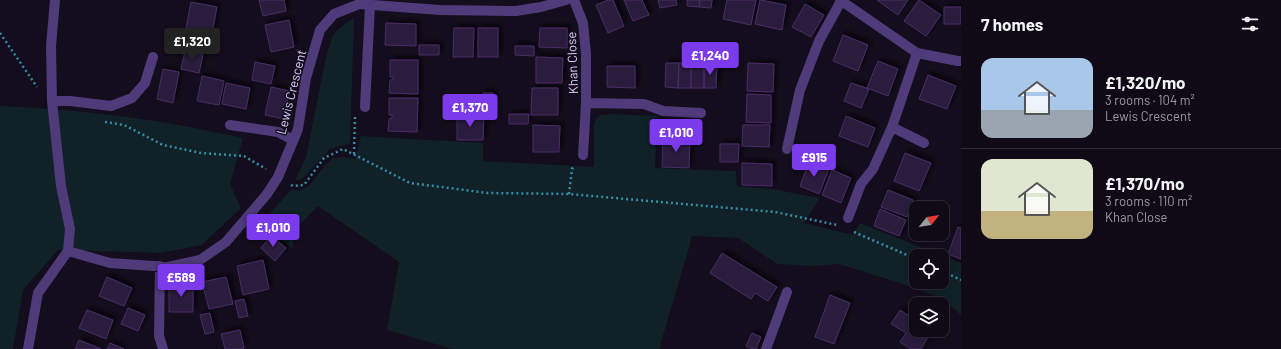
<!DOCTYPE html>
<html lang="en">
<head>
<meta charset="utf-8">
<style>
	body { margin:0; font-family:Barlow,sans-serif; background:#1d1823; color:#f1f3f6; height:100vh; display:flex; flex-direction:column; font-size:15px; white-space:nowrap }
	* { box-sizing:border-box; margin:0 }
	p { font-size:13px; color:#9b9aa1 }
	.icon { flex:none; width:22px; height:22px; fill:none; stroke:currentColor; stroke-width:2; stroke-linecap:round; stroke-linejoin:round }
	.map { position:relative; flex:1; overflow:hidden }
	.details { display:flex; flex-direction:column; background:#0f0a16; width:320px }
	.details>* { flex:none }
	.needle { width:26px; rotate:60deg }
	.tools { position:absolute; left:909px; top:201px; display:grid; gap:8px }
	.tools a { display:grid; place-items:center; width:40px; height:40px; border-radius:8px; background:#0f0a16; box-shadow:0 2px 10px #0003,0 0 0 1px #2f2b35; font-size:20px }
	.price { position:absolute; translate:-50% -34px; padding:0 9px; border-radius:4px; background:#7c3aed; color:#fff; font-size:13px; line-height:26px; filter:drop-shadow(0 1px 2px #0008) }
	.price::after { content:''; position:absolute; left:50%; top:24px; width:12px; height:9px; margin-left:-6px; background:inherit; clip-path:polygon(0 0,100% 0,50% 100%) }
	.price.on { background:#222; color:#fff }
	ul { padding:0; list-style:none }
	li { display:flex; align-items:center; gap:12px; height:100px; padding:0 20px }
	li+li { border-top:1px solid #2f2b35 }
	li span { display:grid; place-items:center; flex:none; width:112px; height:80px; border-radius:12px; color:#555 }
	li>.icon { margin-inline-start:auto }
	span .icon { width:48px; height:48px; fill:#fffc; stroke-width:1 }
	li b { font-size:17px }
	h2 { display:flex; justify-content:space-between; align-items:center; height:48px; padding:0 20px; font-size:17px }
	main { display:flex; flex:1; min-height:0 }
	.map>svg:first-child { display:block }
	.green { fill:#102127; fill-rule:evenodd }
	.building { fill:#2b1a3d; stroke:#4a2d68; filter:url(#shadow) }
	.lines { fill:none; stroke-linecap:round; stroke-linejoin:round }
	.path { stroke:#338fa9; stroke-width:2.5; stroke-dasharray:2 3; stroke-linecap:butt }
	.minor { stroke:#4f3a7a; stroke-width:10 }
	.labels { text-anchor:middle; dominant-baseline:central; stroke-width:3; stroke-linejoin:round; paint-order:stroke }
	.street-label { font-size:13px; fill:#dfccfc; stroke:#140d1d }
</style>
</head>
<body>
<main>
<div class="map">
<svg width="961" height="349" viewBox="0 0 961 349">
	<defs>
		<filter id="shadow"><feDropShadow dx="3.5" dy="-3.5" stdDeviation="2" flood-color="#0009"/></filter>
	</defs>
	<rect width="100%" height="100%" fill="#140d1d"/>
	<path class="green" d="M354,18L350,143L330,149L302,179L295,181L306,157L326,57L333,35L342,26Z
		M0,106C47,108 94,112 141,119C175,123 209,131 243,138L230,184L241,208L202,245L161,253L58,250L23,290L13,349H0Z
		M614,114L657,116L655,168L736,171L737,186L772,189L820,198L804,223L853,235L860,223L961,263V315L941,298L900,283L839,264L813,266L777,264L738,238L692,236L689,248L659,349H453L387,330L399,262L318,206L295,230L292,249L262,222L292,189L300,191L310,185L323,168L333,158L344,157L355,159L361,136L483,143V161L594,167V125L596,119L600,115ZM916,256H942V282H916Z"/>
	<path class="building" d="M259,0H284L286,11L263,16Z
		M608,0H613L624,26L608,33L596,5Z
		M624,0H642L649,15L633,21Z
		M658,0H676L677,5L660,8Z
		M687,0H700L699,7L687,6Z
		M700,0H712L711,8L699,7Z
		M727,0H756L751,25L723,19Z
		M760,0L786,5L782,30L755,24Z
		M877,0H908L898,15Z
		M919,0L941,15L926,36L904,21Z
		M191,2L217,7L209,49L183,44Z
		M805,4L824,15L811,37L792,27Z
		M944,7H961V24H944Z
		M289,20L294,47L271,52L265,25Z
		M386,23L416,24V46L385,45Z
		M454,28H474L473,57H453Z
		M478,28H498V57H478Z
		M540,28H567V48L539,47Z
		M843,35L868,45L858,71L833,61Z
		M419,45H439V55H419Z
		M515,46H534V56L515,55Z
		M185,51L203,55L199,73L181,69Z
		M536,57L563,58L562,83H536Z
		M390,60H418V94L389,93L390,80H393V77H390Z
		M878,61L898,69L888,96L867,88Z
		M255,62L275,66L271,84L252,80Z
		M666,63H679L678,88L665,87Z
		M679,63H691V88H678Z
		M691,63H704V88H691Z
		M704,63L717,64L716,88H704Z
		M748,63L774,64L773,92L747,91Z
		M607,66H635V88L607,87Z
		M163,69L179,72L173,103L157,99Z
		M928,75L956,86L947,109L919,99Z
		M202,76L224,81L219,105L197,101Z
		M226,83L250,88L246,109L222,104Z
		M851,83L869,89L861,108L844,101Z
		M271,87L289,91L284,119L265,115Z
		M532,88H558V115H531Z
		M483,93H493L492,112H482Z
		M747,94L771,95V123L746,122Z
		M389,98H418L417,132L388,131L389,119L392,118V115H389Z
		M509,114H529L528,124H509Z
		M457,115L484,116L483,140H457Z
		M846,116L875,128L868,147L839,136Z
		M533,125L560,126L559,152H533Z
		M743,125H770L769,147L742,146Z
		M663,138H690L689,168L662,167Z
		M720,144H739L738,162H720Z
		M905,153L931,163L919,191L894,181Z
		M809,162L829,169L819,194L800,186Z
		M742,163L772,164V186L742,185Z
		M832,170L851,178L841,203L822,195Z
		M888,190L913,200L907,217L881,207Z
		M880,209L906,220L899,236L874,226Z
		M958,227L961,228V259L948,254Z
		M271,236L286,248L275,261L261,248Z
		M722,253L777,287L768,301L755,293L751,299L710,273Z
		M263,260L269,289L243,295L237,266Z
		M107,277L132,288L124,306L99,296Z
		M226,277L233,304L209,309L202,282Z
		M169,285H193V312H169Z
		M830,295L850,303L834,344L815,337Z
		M244,299L248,316L239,318L235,301Z
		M128,308L145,315L138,331L121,324Z
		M87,310L113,320L106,339L79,328Z
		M900,310L914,319L916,316V330H932L921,349H911L900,342L906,333L891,324Z
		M210,313L214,332L205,334L200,315Z
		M240,330L244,348L238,349H225L221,334Z
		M752,333L761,337L756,349H753L746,346Z
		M79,340L101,349H75Z
		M110,343L124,349H107Z"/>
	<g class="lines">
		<path class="path" d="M0,33L37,87
			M105,122L124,125L163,145L201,153L244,156L266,169
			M354,154L355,116
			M291,185L293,186L304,185L324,158L343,149L410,183L488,193L569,194L775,212L837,225
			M569,194L572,169L574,166
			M854,232L916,259
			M942,271L961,280"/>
		<path class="minor" d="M574,0L583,23L586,54V103L583,155
			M840,0L917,53L958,61H961
			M52,101H70L111,106L132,98L145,83L153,57
			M586,103L644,104L663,111L701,113
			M365,107L370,5
			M230,125L278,132L293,140
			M892,127L924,143
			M787,149L800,90L819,41L841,1
			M848,218L861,184L873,169L892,127L917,53
			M68,251L110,263L168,267L200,260L226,242L267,194L278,177L298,129L306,78L320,30L334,14L359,4L440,10L516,11L541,7L566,0
			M160,266L159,336L163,349
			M28,349L38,293L68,251L70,229L61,186L52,101L51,46L55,0
			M766,349L787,292"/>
	</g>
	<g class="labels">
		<g class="street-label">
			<text transform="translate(572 63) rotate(-92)">Khan Close</text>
			<text transform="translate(291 92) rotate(-76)">Lewis Crescent</text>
		</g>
	</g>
</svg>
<div class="tools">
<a><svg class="needle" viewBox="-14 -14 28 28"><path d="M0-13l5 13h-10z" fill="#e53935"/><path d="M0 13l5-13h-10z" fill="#9b9aa1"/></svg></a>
<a><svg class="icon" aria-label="locate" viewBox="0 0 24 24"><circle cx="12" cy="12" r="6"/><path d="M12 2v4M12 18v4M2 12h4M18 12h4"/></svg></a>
<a><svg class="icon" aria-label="layers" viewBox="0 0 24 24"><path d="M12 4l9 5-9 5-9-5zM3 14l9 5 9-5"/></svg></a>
</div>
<b class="price on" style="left:192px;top:62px">£1,320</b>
<b class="price" style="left:710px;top:76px">£1,240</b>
<b class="price" style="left:470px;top:128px">£1,370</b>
<b class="price" style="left:676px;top:153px">£1,010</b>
<b class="price" style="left:814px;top:178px">£915</b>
<b class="price" style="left:273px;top:248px">£1,010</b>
<b class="price" style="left:181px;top:298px">£589</b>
</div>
<section class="details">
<h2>7 homes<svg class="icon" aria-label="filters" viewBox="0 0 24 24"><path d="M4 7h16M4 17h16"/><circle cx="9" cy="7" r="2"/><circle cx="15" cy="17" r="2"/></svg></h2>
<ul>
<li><span style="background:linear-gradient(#a9c7e8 65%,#9aa5b1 0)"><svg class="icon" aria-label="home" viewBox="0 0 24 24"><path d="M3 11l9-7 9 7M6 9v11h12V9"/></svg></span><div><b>£1,320/mo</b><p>3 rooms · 104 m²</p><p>Lewis Crescent</p></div></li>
<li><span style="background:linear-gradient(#dfe7d0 65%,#c2b280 0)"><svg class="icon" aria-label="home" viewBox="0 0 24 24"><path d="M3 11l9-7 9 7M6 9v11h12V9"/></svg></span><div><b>£1,370/mo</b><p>3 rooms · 110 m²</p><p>Khan Close</p></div></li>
</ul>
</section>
</main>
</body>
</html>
